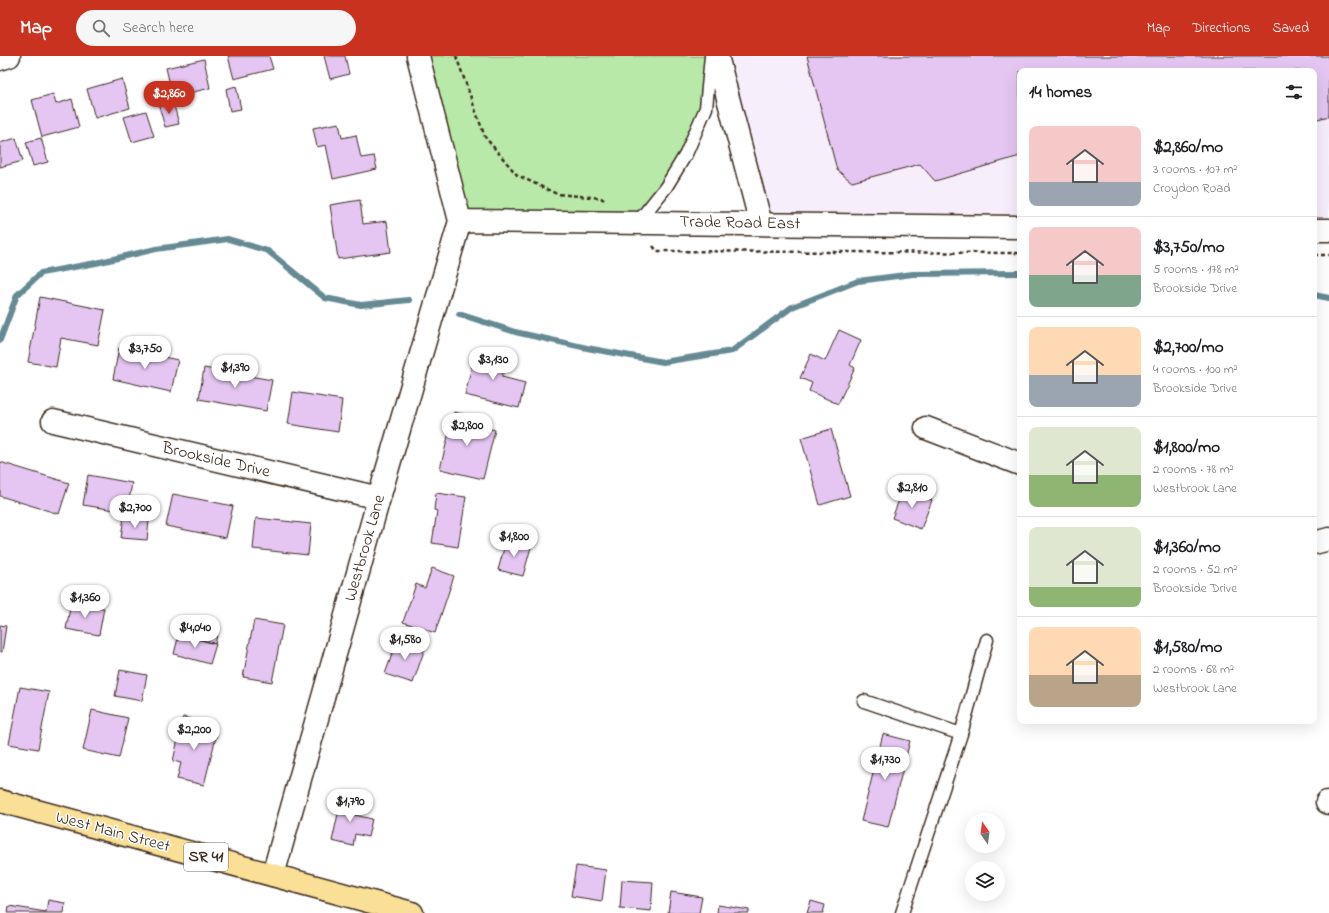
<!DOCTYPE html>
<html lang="en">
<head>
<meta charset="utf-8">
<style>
	body { margin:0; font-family:"Indie Flower",sans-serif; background:#f6f6f6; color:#202124; height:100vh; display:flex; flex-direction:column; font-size:15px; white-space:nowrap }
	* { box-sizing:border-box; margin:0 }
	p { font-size:13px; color:#757577 }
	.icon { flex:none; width:22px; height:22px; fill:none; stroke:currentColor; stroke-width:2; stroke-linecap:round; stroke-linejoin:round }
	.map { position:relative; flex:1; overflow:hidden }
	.side { position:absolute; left:1017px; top:12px; width:300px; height:656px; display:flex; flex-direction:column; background:#fff; border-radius:8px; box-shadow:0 4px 16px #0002 }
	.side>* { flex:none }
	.needle { width:26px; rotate:346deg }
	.fabs { position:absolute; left:965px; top:757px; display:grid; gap:8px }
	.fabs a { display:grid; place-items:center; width:40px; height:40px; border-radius:50%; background:#fff; box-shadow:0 4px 16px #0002; font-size:20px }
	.price { position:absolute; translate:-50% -34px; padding:0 9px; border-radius:14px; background:#fff; color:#222; font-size:13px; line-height:26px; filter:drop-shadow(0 1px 2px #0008) }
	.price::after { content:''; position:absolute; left:50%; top:24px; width:12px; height:9px; margin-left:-6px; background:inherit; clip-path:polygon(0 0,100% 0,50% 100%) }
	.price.selected { background:#c8321e; color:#fff }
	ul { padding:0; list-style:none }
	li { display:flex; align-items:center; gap:12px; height:100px; padding:0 12px }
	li+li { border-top:1px solid #e0e0e0 }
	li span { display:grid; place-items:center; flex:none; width:112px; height:80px; border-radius:8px; color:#555 }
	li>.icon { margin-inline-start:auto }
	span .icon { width:48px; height:48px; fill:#fffc; stroke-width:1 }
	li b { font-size:17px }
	h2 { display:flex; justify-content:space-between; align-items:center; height:48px; padding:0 12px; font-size:17px }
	header { display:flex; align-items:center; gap:24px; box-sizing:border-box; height:56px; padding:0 20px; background:#c8321e; color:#fff }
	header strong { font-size:19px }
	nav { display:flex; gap:22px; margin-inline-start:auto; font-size:14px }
	.search { width:280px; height:36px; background:#f6f6f6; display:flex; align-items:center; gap:10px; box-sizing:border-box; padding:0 14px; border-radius:22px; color:#757577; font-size:15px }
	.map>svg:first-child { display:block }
	.built { fill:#f7eefb }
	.green { fill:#b8e9a8; stroke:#7a8a63 }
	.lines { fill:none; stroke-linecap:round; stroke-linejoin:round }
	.stream { stroke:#668a94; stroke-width:6 }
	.building { fill:#e5c6f3; stroke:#3b2a1e }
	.service-casing { stroke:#3b2a1e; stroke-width:15 }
	.minor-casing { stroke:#3b2a1e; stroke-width:25 }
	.primary-casing { stroke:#3b2a1e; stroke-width:25 }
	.path { stroke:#3b2a1e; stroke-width:2.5; stroke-dasharray:4 3; stroke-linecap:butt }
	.service { stroke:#fff; stroke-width:12 }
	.minor { stroke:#fff; stroke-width:22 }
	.primary { stroke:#fadf96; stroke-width:22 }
	.labels { text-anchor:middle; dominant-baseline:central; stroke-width:3; stroke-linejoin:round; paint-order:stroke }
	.shield { fill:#fff; stroke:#766a62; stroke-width:1 }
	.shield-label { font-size:16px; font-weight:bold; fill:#3b2a1e }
	.street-label { font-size:17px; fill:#3b2a1e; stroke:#fff }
</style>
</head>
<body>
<header>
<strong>Map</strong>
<div class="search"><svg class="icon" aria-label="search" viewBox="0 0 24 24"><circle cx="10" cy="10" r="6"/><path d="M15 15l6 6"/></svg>Search here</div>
<nav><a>Map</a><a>Directions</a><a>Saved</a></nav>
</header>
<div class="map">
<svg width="1329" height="857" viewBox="0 0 1329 857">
	<rect width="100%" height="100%" fill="#fff"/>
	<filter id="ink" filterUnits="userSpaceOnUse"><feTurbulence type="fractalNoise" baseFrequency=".025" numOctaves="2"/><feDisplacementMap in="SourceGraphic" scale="8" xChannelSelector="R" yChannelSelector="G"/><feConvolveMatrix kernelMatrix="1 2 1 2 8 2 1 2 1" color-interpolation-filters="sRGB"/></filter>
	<g filter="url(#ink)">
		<path class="built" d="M717,0H1329V174H1314V15H1020V171L761,168Z"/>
		<path class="green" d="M418,0H711L706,52L686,98L638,166L460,165Z"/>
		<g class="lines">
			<path class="stream" d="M1314,239L1329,242
				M459,258L515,276L587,292L663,306L732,295L792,251L858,225L913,218L1020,217
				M0,284L17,239L41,217L96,207L156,193L228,183L268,195L325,242L361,249L409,244"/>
		</g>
		<path class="building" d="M228,0H269L273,13L234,23Z
			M324,0H345L349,18L330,23Z
			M807,0H1329V60L1314,64V15H1020V100L935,125L920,108L852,126L837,114Z
			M204,3L210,32L173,41L166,12Z
			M122,23L130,52L95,62L87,33Z
			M236,30L241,53L230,55L226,33Z
			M53,38L56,48L72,43L79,71L42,81L32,44Z
			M173,46L179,68L165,71L159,50Z
			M146,55L154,80L132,86L124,61Z
			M339,67L342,82L356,79L361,102L374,100L377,113L333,123L326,89L317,91L313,72Z
			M16,82L23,105L0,111V87Z
			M41,82L48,106L33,110L26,86Z
			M360,144L363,168L387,165L391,196L338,203L330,149Z
			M40,241L105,254L98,289L61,282L56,311L28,306Z
			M839,274L861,284L850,309L855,312L838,348L809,335L812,327L800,322L811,298L825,305Z
			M119,292L178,304L171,336L113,323Z
			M476,293L507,301L502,321L525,327L519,352L465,339Z
			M204,312L272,324L266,355L199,343Z
			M293,336L342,344L338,376L288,368Z
			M454,356L479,362L478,369L495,374L483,423L440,413Z
			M831,373L850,440L820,449L801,382Z
			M0,406L69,427L59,458L0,440Z
			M88,419L132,427L127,456L83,449Z
			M903,434L932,444L921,473L892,462Z
			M436,437L466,441L458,491L432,487L437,455L434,454Z
			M173,438L233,450L226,482L166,470Z
			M124,460L149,464L147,484L121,482Z
			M256,462L311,468L308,499L253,493Z
			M506,485L531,491L523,520L498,514Z
			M432,512L454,520L435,577L403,566L416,528L425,532Z
			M71,547L104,552L99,579L66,573Z
			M254,564L283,569L272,626L243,621Z
			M185,566L218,575L215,588L182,578Z
			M0,569L6,570L2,596L0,595Z
			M179,578L216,588L210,608L174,598Z
			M398,582L425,592L413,627L385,618Z
			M120,614L147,619L142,645L115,640Z
			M20,631L49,636L38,693L9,688Z
			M92,654L128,662L119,702L83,694Z
			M183,661L208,667L206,675L217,677L204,729L177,723L181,707L173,705Z
			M883,678L910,685L888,771L861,765Z
			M342,740L358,744L355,759L372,763L368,781L355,778L353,790L332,785Z
			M576,810L606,814L602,845L571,840Z
			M622,824L653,826L651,855L620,852Z
			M671,836L702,841L699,857H668Z
			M48,844L65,847L64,857H8L9,850L46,856Z
			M811,845L825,849L823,857H807Z
			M718,849L749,854V857H717Z"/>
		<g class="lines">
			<defs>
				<path id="service" d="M638,166L666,131L686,98L706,52L711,0
					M864,645L961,678
					M902,857L961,678L987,584"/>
				<path id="minor" d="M418,0L460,165
					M717,0L761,168
					M0,3L9,0
					M460,165L1020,171
					M1314,174H1329
					M53,365L379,442
					M926,372L1020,408
					M1314,487L1329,483
					M1327,746L1329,747
					M273,819L379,442L460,165"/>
				<path id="primary" d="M0,745L412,857"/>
			</defs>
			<use href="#service" class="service-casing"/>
			<use href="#minor" class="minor-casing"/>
			<use href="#primary" class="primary-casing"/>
			<path class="path" d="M456,0L485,81L517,119L557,138L601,142L604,144
				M653,190L657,195L1020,197
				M1314,199H1329"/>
			<use href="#service" class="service"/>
			<use href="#minor" class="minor"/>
			<use href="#primary" class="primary"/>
		</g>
	</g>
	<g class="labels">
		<rect class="shield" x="184" y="787" width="44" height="28" rx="3"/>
		<g class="shield-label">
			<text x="206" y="801">SR 41</text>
		</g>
		<g class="street-label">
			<text transform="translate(740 167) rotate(1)">Trade Road East</text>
			<text transform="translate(216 404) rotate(13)">Brookside Drive</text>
			<text transform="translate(365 492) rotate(-74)">Westbrook Lane</text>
			<text transform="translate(113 776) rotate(15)">West Main Street</text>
		</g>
	</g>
</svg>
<div class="fabs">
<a><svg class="needle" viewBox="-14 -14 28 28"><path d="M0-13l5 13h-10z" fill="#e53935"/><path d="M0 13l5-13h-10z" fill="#757577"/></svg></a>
<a><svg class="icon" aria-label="layers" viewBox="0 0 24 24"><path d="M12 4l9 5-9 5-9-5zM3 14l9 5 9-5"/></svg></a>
</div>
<b class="price selected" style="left:169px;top:59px">$2,860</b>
<b class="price" style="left:145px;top:314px">$3,750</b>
<b class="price" style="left:493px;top:325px">$3,130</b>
<b class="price" style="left:235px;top:333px">$1,390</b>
<b class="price" style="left:467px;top:391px">$2,800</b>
<b class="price" style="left:912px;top:453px">$2,810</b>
<b class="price" style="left:135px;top:473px">$2,700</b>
<b class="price" style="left:514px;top:502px">$1,800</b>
<b class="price" style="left:85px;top:563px">$1,360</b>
<b class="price" style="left:195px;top:593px">$4,040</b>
<b class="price" style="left:405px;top:605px">$1,580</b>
<b class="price" style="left:194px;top:695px">$2,200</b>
<b class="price" style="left:885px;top:725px">$1,730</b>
<b class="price" style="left:350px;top:767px">$1,790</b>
<section class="side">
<h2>14 homes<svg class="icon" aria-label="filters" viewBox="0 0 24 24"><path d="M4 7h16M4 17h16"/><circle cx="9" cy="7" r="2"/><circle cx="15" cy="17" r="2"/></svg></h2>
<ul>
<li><span style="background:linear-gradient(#f6c9c9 70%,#9aa5b1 0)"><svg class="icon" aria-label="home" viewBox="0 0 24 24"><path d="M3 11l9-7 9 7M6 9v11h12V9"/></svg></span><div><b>$2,860/mo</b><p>3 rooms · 107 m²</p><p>Croydon Road</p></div></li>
<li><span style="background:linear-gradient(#f6c9c9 60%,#7fa58c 0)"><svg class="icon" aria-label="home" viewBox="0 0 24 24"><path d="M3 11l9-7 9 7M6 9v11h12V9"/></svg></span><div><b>$3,750/mo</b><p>5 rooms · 178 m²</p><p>Brookside Drive</p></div></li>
<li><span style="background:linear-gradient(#ffd9b3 60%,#9aa5b1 0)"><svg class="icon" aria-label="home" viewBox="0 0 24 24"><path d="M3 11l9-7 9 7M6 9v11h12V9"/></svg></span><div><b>$2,700/mo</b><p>4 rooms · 100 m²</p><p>Brookside Drive</p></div></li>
<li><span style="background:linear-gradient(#dfe7d0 60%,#8fb573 0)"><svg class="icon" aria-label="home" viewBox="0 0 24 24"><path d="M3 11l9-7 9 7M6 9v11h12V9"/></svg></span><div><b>$1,800/mo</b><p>2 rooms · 78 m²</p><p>Westbrook Lane</p></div></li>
<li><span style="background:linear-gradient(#dfe7d0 75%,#8fb573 0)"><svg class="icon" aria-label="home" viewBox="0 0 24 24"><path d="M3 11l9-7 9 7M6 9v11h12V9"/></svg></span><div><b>$1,360/mo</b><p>2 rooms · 52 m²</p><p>Brookside Drive</p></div></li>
<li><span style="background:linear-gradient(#ffd9b3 60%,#b9a48a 0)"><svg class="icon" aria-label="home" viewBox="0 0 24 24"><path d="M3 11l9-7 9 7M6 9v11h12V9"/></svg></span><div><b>$1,580/mo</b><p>2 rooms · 68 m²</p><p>Westbrook Lane</p></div></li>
</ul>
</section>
</div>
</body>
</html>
